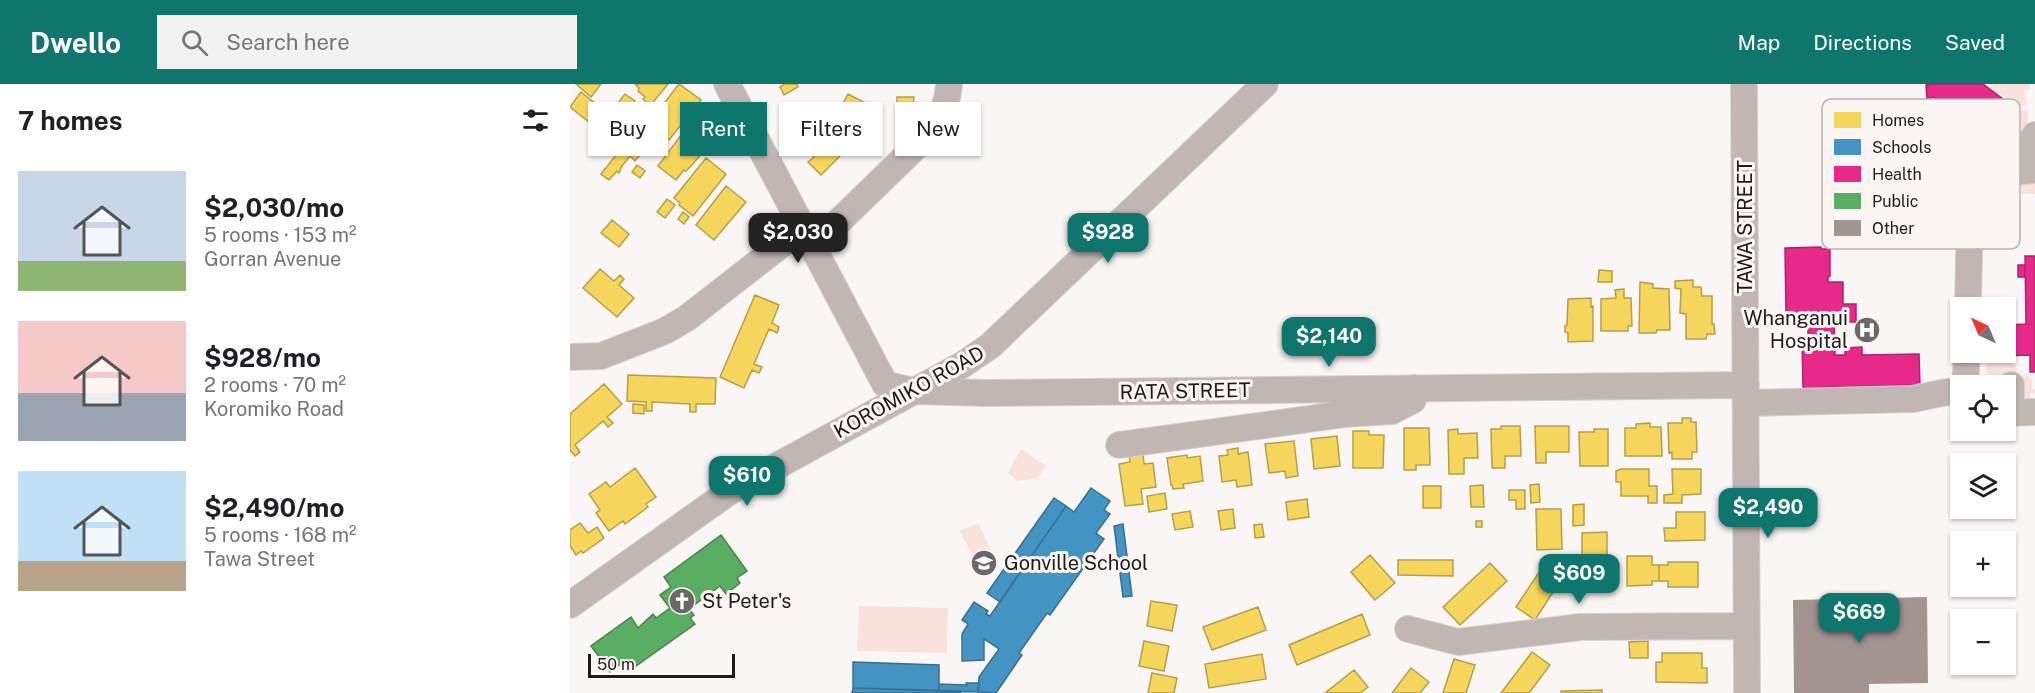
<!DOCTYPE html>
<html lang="en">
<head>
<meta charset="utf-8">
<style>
	body { margin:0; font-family:"Public Sans",sans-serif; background:#f2f2f2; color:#202124; height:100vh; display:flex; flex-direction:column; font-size:22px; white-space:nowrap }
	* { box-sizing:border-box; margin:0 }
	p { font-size:20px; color:#757577 }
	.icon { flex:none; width:33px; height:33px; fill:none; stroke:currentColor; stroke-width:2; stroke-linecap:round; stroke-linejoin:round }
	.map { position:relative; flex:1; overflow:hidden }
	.sheet { display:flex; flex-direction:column; background:#fff; width:570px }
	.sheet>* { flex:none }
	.guide { position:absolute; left:18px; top:18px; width:570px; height:54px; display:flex; gap:12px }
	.needle { width:39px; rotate:316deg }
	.controls { position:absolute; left:1380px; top:213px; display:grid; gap:12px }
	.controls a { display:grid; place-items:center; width:66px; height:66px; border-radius:0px; background:#fff; box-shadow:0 2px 4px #0004; font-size:30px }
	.scale { position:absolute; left:18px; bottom:15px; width:147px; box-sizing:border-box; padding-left:6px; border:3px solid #1e1c1b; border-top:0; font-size:16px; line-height:21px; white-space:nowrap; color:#1e1c1b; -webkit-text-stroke:4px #fbf5f4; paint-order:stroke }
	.price { position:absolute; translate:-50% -51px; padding:0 14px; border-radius:12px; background:#0f766e; color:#fff; font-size:20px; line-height:39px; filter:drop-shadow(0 2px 3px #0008) }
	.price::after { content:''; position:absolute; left:50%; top:36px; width:18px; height:14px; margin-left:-9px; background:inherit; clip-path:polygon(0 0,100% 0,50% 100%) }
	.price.on { background:#222; color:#fff }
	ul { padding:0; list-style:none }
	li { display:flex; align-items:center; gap:18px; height:150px; padding:0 18px }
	li span { display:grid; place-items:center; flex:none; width:168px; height:120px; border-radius:0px; color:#555 }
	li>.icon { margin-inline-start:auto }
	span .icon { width:72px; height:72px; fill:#fffc; stroke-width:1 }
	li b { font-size:26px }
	h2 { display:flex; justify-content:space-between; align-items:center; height:72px; padding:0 18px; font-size:26px }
	.tag { padding:0 21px; border-radius:0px; background:#fff; box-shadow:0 2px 4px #0004; font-size:21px; line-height:54px }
	.tag.on { background:#0f766e; color:#fff }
	header { display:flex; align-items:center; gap:36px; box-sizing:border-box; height:84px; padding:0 30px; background:#0f766e; color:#fff }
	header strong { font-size:28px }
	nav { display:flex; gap:33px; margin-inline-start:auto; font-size:21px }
	.search { width:420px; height:54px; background:#f2f2f2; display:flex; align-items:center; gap:15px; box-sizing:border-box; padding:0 21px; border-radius:0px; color:#757577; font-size:22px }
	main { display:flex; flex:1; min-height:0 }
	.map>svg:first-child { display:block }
	.green { fill:#f9e1dc }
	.homes { fill:#f6d55c; stroke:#b59e48; stroke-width:1.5 }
	.schools { fill:#4393c3; stroke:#386f91; stroke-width:1.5 }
	.health { fill:#e7298a; stroke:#ab2569; stroke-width:1.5 }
	.public { fill:#5aae61; stroke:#48824c; stroke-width:1.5 }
	.building { fill:#a19491 }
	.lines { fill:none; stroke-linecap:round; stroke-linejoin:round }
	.minor-casing { stroke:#d6d4d3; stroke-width:28 }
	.minor { stroke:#c1b6b4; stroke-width:26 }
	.labels { text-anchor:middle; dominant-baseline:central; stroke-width:6; stroke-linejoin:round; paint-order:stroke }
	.street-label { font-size:20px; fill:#1e1c1b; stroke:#fbf5f4 }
	.poi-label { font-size:20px; fill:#1e1c1b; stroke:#fbf5f4; text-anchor:start }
	.key { fill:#fbf5f4; stroke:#b9b4b3; stroke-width:1.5 }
	.key-label { font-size:16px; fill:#1e1c1b }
</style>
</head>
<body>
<header>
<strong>Dwello</strong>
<div class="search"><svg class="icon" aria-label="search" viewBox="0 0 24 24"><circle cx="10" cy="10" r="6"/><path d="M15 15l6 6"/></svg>Search here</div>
<nav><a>Map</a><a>Directions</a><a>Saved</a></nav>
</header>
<main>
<section class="sheet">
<h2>7 homes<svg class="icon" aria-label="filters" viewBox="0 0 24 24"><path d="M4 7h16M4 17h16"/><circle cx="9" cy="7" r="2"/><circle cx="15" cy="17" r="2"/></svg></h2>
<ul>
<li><span style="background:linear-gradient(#c9d6e8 75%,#8fb573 0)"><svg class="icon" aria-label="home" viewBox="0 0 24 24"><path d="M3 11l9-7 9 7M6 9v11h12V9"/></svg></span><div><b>$2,030/mo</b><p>5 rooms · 153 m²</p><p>Gorran Avenue</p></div></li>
<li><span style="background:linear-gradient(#f6c9c9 60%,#9aa5b1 0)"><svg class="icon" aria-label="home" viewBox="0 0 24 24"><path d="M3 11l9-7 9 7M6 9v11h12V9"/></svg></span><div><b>$928/mo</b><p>2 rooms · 70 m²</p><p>Koromiko Road</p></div></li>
<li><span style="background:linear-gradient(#bfe0f5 75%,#b9a48a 0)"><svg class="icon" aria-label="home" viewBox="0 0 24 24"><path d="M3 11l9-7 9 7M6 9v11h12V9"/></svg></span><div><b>$2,490/mo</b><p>5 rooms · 168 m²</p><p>Tawa Street</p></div></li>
</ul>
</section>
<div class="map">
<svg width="1465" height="609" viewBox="0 0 1465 609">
	<rect width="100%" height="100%" fill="#faf6f5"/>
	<path class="green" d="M1417,0H1460V5L1454,7L1457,21L1447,23Z
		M1396,23L1421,42L1407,61L1429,78L1451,50L1440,41L1449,27L1458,26V51L1438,78L1400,85L1368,60Z
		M1465,94V110H1426V125L1418,126V143L1408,148L1412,112L1417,105Z
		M1416,269H1426V273H1434L1449,285L1435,301H1416Z
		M1455,289L1462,296V304L1465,305V309H1460V315H1446V300Z
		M451,365L476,382L468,394L447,397L438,389Z
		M408,439L429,483L412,491L390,447Z
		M289,522L378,524L377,569L287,567Z"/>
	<path class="homes" d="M6,0H31L21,13Z
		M65,0H98L80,22L73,15L75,13L68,7L69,4Z
		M109,0L131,16L99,56L82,40L85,31Z
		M214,0H227L228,3L214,11L210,3Z
		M11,8L31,24L29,27L34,32L26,41L21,36L19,38L0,23Z
		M55,10L65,17L58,26L48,19Z
		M278,10L305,24L300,34L303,36L294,52L261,34L268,21L271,23Z
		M327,13H344L343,22L327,21Z
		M39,43L47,49L41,56L34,50Z
		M117,43L128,51L125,54L137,63L121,82L116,87L114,86L106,96L88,82Z
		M259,46L277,65L251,91L238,78L244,73L238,67Z
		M275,47L286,58L280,64L269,53Z
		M93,51L98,55L92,61L88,57Z
		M82,53L94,62L86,71L75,62Z
		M67,55L77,63L65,77L60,72L52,82L49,89L47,87L39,96L31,90L58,56L63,60Z
		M136,74L156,90L123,132L109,121L110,119L104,114Z
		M67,81L75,87L70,94L62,88Z
		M156,102L176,118L144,156L126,141Z
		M97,115L105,121L95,134L87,128Z
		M113,128L119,133L114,140L108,135Z
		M42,136L59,150L49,163L31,149Z
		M30,185L44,197L50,191L54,195L49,201L64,214L47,233L13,204Z
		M1029,186L1042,187V198H1028Z
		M1123,196V203H1131L1132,212H1142V240H1144L1145,250H1137L1136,255H1116V230L1110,229L1111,205L1105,204V197Z
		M1070,198L1083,200V204L1099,205L1100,246H1087L1086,249H1069Z
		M1054,205V214H1061L1062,242H1058V247H1031V215L1046,214L1045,206Z
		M185,211L209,221L202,239L209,243L207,249L199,245L184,280L192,283L189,289L182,286L174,304L150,293Z
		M1021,214V223L1023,222V257L998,258V249L995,248V242L997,241L998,215Z
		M58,291L146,294L145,320H126V328H120V320L82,318V327H76V318L57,317Z
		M34,300L52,320L37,333L43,339L38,343L33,337L5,361L10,368L5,372L0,366V330Z
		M63,320L74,321V330L63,329Z
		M1112,334H1121V338H1126L1127,368H1122V375H1102V368L1099,369L1098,339H1112Z
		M1080,339V343H1091L1092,372H1055V344H1066V340Z
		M931,342H950L951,372H935V384H922L921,345H931Z
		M965,342H999V368H976V379H966Z
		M834,344H859L860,381H846V386H834Z
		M888,345V350L907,349L908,374H894V390H879L878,346Z
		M1024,345H1038V382H1010L1009,348H1024Z
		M783,347H799V351H814L813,384H783Z
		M767,352L770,382L744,385L741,355Z
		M724,357L728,392L716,394L715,387L699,389L695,360Z
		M668,364V370L678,368L682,401L667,403L666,396L652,398L649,372L658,371L657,366Z
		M573,369L574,380L583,379L586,403L571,405L573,420L555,422L549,380L560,378L559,371Z
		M617,371V374L630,372L633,397L613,400L614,404L603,405L602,401H601L597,374Z
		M65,384L86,413L76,420L78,423L55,440L53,437L39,447L26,429L30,426L19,410L36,398L40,403Z
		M1051,385H1079V402H1087V419H1078V412H1051V398H1046V387Z
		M1102,385H1131V410L1112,411V419H1094V411L1103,410Z
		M969,400L970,418L961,419L960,401Z
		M913,401L914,423H901L900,402Z
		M853,402H871V424H853Z
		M939,406H955V425H946V416H939Z
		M595,409L597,425L579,428L577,412Z
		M737,415L739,433L718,436L716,418Z
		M1014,420V441L1003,442V421Z
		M663,425L665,444L651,446L648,427Z
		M966,425H991L992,465L967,466Z
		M620,427L623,443L605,446L602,430Z
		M1106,428H1135V456L1095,457L1094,444H1106Z
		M906,437H912V443H906Z
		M10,439L18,449L27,443L34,454L13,469L11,467L6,471L0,462V446Z
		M692,440L694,453L685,454L684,441Z
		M1037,448V507L1012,508V449Z
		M800,471L825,499L805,516L781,488Z
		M1057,472H1082V481H1089V497H1082V501L1057,502Z
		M979,473L998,485L965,536L946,523Z
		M828,476H883V492L828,491Z
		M1098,478H1128V503H1098V497H1089V481H1098Z
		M920,479L937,497L890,541L873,523Z
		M581,517L607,521L602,547L577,542Z
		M688,523L696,546L642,566L633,543Z
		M792,530L800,551L727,581L719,561Z
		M574,557L599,562L594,587L569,582Z
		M1078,557V574H1060L1059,558Z
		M962,568L980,581L959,609H931Z
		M1092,569H1132V584H1137V599L1086,598V578H1092Z
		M692,570L696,595L639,604L635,580Z
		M884,575L905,581L896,609H873Z
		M841,584L859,598L850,609H822Z
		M784,586L798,603L790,609H755Z
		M582,589L607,594L604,609H578Z
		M1032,606V609H991V607Z"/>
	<path class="schools" d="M521,404L540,417L534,426L540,430L526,449L534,455L480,531L477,529L449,569L452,571L426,609L408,608L409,593L429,565L414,555V576L392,577V550L398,540L392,536L404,518L418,527L416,530L420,532L496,422L504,428Z
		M484,414L496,422L430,518L417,509Z
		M553,440L562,512L553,513L544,442Z
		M283,578L369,581V607L283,604Z
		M396,599H409L408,608L369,607V600L397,601Z
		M283,604L391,607V609H282Z"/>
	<path class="health" d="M1356,0H1413L1449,27L1440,41L1452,50L1429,78L1415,68L1421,62L1412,55L1421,42L1396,23L1353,79L1339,69L1347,58L1339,52L1366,16L1364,13L1357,15L1356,2H1358Z
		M1251,163V165H1260V192L1258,193V198H1273V220H1286V238H1272V231H1261V232H1264L1265,271H1275V264L1292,263V271L1349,270L1350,301L1233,304L1232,257H1238V234H1241V231L1216,232L1215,164Z
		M1455,172H1465V288H1460V271L1433,272V268H1436V241L1456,240Z
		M1448,181H1455V193H1448Z"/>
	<path class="public" d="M151,451L177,487L167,494L170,499L156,510L150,502L119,525L124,531L120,534L125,540L59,587L53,578L40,588L21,562L61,533L68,544L83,530L86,534L100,524L90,511L101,503L94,493Z"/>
	<path class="building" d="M1357,513L1358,599L1299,600V609H1224L1223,516Z"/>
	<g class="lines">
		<defs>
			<path id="minor" d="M157,0L315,300L343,307L415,309L1176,301
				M1174,0L1177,609
				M1455,87L1454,69L1465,51
				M1398,224L1400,114C1418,89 1435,89 1465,86
				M0,273L31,272L95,247L117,234L221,153L257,149L364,45C373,30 378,17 379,0
				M1441,301V329
				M1395,302L1397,268
				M1176,319L1343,315L1377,308L1390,309
				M1436,329L1465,328
				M549,361L775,330L822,327L843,316L844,304
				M0,521L159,408L392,281L420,262L695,0
				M838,545L888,558L1011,543L1176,542"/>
		</defs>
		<use href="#minor" class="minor-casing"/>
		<use href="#minor" class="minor"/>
	</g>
	<defs>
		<symbol id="hospital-disc" viewBox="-11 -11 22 22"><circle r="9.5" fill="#6b6867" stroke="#fbf5f4"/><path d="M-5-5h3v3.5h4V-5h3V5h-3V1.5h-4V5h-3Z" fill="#fff"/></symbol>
		<symbol id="school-disc" viewBox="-11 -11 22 22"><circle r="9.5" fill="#6b6867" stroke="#fbf5f4"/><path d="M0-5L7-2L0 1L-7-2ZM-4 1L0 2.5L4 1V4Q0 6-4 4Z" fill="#fff"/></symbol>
		<symbol id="church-disc" viewBox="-11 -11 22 22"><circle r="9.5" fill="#6b6867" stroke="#fbf5f4"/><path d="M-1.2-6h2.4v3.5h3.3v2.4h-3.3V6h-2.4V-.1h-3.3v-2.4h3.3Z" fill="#fff"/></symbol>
	</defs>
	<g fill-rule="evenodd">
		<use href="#hospital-disc" x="1282" y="231" width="30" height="30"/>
		<use href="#school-disc" x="399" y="464" width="30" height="30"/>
		<use href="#church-disc" x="97" y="502" width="30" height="30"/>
	</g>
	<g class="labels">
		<g class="street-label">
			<text transform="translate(1175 143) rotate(-90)">TAWA STREET</text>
			<text transform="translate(615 307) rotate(-1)">RATA STREET</text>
			<text transform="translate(339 308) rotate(-29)">KOROMIKO ROAD</text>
		</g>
		<g class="poi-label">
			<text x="1278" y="234" text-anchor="end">Whanganui<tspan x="1278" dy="23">Hospital</tspan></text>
			<text x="434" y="479">Gonville School</text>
			<text x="132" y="517">St Peter's</text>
		</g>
	</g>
	<rect x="1252" y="15" width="198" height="150" rx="9" class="key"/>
	<rect x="1264" y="28" width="27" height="16" fill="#f6d55c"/>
	<rect x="1264" y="55" width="27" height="16" fill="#4393c3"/>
	<rect x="1264" y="82" width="27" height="16" fill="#e7298a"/>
	<rect x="1264" y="109" width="27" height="16" fill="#5aae61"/>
	<rect x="1264" y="136" width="27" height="16" fill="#a19491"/>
	<g class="key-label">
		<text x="1302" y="42">Homes</text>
		<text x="1302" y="69">Schools</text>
		<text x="1302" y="96">Health</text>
		<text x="1302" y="123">Public</text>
		<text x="1302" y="150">Other</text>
	</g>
</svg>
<div class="controls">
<a><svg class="needle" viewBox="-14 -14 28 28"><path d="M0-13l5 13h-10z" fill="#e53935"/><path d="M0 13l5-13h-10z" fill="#757577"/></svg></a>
<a><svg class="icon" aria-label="locate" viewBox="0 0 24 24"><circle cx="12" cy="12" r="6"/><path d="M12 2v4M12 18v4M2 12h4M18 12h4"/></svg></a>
<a><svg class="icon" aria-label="layers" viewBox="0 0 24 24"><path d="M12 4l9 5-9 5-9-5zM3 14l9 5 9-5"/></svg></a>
<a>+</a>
<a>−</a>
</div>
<div class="scale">50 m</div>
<b class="price on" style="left:228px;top:180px">$2,030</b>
<b class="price" style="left:538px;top:180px">$928</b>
<b class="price" style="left:759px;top:284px">$2,140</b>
<b class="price" style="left:177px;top:423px">$610</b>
<b class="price" style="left:1198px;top:455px">$2,490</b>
<b class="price" style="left:1009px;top:521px">$609</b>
<b class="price" style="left:1289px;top:560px">$669</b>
<div class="guide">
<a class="tag">Buy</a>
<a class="tag on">Rent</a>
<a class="tag">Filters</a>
<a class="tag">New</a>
</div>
</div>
</main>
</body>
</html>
